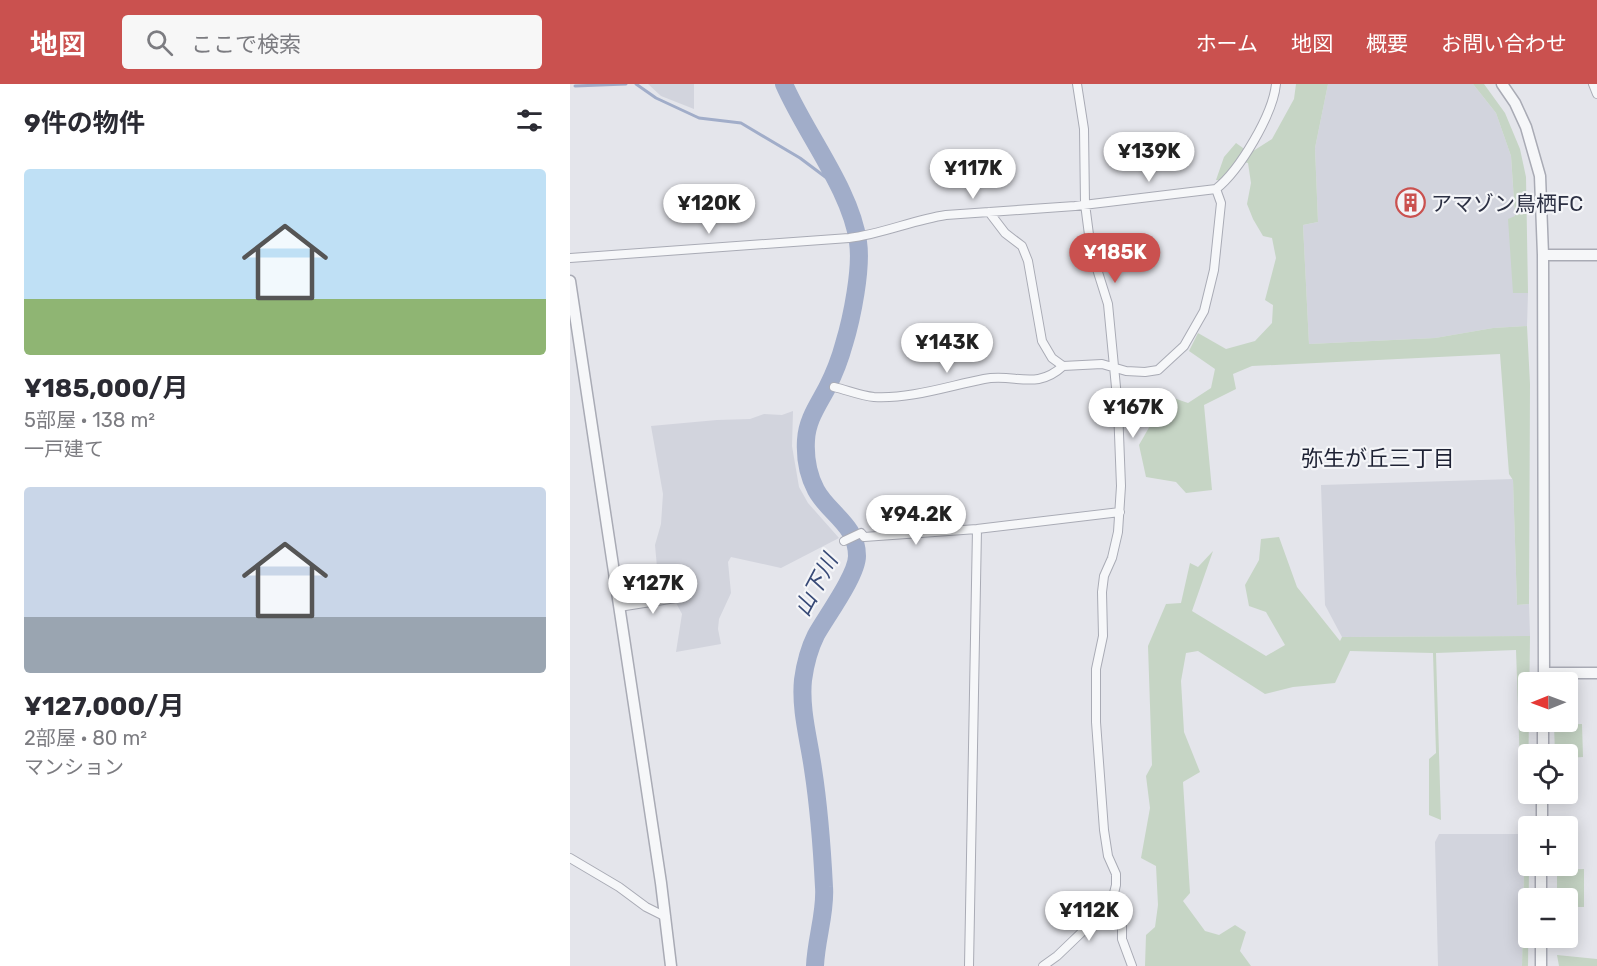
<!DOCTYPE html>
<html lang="ja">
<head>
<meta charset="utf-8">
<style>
	body { margin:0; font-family:Rubik,"Noto Sans JP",sans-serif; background:#f7f7f7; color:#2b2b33; height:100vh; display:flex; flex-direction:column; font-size:22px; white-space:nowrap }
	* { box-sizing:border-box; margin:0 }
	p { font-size:20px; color:#7c7c81 }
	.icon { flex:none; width:33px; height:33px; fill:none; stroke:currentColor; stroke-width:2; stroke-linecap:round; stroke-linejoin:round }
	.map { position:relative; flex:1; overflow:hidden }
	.drawer { display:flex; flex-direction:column; background:#fff; width:570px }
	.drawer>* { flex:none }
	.needle { width:39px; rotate:269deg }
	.controls { position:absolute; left:948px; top:588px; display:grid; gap:12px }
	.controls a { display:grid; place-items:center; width:60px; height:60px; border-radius:6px; background:#fff; box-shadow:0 3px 15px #0003; font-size:30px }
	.price { position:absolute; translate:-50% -51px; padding:0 14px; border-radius:21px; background:#fff; color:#222; font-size:20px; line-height:39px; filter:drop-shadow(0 2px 3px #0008) }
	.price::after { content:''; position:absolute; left:50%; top:36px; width:18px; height:14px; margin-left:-9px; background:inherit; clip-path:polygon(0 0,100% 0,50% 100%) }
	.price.current { background:#ca514f; color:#fff }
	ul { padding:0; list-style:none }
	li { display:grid; align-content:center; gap:12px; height:318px; padding:0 24px }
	li span { display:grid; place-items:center; height:186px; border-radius:6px; color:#555 }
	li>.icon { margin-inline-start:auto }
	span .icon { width:108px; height:108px; fill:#fffc; stroke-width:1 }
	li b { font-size:26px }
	h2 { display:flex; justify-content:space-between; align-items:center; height:72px; padding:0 24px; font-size:26px }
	header { display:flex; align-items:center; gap:36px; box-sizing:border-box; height:84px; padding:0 30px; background:#ca514f; color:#fff }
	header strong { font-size:28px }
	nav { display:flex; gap:33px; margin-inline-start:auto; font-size:21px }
	.search { width:420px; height:54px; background:#f7f7f7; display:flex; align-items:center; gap:15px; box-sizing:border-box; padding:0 21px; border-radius:6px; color:#7c7c81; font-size:22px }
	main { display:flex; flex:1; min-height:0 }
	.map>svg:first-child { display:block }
	.built { fill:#d2d4dd }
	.green { fill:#c6d5c5 }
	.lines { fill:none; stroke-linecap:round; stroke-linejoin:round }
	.stream { stroke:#a1adc9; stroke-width:3 }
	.river { stroke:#a1adc9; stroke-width:18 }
	.minor-casing { stroke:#a9abb5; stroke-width:10 }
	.tertiary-casing { stroke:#a9abb5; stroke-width:13 }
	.minor { stroke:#f6f7f9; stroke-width:8 }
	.tertiary { stroke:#f6f7f9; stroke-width:10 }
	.labels { text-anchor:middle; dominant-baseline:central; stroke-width:4.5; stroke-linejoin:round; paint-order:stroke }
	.poi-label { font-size:21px; fill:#2c3043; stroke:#f4f5f8; text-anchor:start }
	.neighbourhood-label { font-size:22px; fill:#1e2234; stroke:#f4f5f8 }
	.water-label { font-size:22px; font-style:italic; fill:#374976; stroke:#f4f5f8 }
</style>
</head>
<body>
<header>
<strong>地図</strong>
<div class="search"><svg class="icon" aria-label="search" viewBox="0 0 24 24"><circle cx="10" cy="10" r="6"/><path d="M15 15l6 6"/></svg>ここで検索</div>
<nav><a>ホーム</a><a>地図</a><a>概要</a><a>お問い合わせ</a></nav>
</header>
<main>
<section class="drawer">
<h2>9件の物件<svg class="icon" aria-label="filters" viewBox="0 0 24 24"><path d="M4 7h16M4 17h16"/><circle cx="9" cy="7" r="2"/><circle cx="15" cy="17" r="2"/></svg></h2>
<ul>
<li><span style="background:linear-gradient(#bfe0f5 70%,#8fb573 0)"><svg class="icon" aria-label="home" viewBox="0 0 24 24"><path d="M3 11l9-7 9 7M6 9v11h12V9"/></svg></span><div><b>¥185,000/月</b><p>5部屋 · 138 m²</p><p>一戸建て</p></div></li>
<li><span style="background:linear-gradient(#c9d6e8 70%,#9aa5b1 0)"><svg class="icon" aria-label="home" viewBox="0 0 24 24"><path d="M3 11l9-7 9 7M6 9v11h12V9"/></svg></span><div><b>¥127,000/月</b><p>2部屋 · 80 m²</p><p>マンション</p></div></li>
</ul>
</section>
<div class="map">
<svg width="1027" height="882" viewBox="0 0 1027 882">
	<rect width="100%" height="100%" fill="#e4e5eb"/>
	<path class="built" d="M78,0H124V25L91,12Z
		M758,0H903L926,29L941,72L945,133L944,209H958L957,242L923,244L865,254L739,260L733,141L748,138L745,64Z
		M223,327L222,362L229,403L238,419L269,454L211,484L161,473L158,478L161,509L149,535L148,545L151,560L106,568L112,530L87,483L85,461L91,440L93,410L81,342L147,336L180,335L194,330L212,331Z
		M943,395L947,521L959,520L960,552L772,553L755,521L751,401Z
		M869,750H958L959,784L954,787L952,882H868L865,758Z"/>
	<path class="green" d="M726,0H758L745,64L748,138L733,141L739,260L865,254L923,244L957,242L960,300L959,520L947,521L943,396L939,390L930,270L682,282L663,290L666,305L634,321L642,406L616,409L606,398L576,393L569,361L589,326L592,310L618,319L641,304L645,285L619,267L628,249L656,265L685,257L702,239L703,221L695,216L706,174L702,154L693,152L683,135L677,120L681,99L678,79L668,77L654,97L646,96L654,73L666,59L680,69L702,55L724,15Z
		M903,0H914L935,29L950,65L956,93L958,209H943L938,135L945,132L941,72L926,29Z
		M709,453L727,503L770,557L772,553L960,552L958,709L951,710L946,566L866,569L871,736L859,731V675L866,669L863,569L780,567L765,599L723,603L695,610L628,567L616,569L611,597L614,648L630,688L613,698L620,809L613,817L635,847L649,851L665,841L676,848L670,867L681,882H575L576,851L585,843L588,821L586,782L571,774L580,724L576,692L582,681L578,562L596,520L611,519L620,479L628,483L643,467L622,527L696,572L715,561L696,528L679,522L675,501L689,476L691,455Z
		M1012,640L1013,673L998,674V670H985L984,641Z
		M959,784L958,882H952L954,787Z
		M1014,785V823H998V814H987V786Z
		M987,871L1027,875V882H989Z"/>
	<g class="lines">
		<path class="stream" d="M66,0L86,14L129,34L171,39L230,74L258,95H265
			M5,2L56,0"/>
		<path class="river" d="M214,0C235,49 281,106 288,158C292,184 282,234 274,260C270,275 264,290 257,304C248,321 237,336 236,356C235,373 238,391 246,406C259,430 287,441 287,472C287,491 256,533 246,551C239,565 235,581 233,596C230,625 239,656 243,685C249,724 252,764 254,803C256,828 246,855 245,882"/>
		<defs>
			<path id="minor" d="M1023,0L1027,10
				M419,128L435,149L452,162L458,177L472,257L482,274L493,282L532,280L556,287L575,288L588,286L614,262L634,227L644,186L651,119L646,105
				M0,174L279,154C312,150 343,136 376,131L505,122L646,105C670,86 703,30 706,0
				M264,303C277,306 291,312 304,313C341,315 378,302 414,295C445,289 466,307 493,282
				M274,457L291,449L294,453L407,445L550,428
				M49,523L112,513
				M0,774L49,803L76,823L96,833
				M543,813L552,820V855L562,882
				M399,882L407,445
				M473,882L487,872L535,826L543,813L546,801V790L538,772L534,746L526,638V585L533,552L532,508L534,492L542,474L548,448L551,402L548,324L538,220L521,166L515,120L514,45L507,0"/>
			<path id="tertiary" d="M932,0L945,19L956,43L970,92L973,171L974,598
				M973,171H1027
				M0,197L91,799L101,882
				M974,589H1027
				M973,670V638
				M972,742V710
				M971,814V782
				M971,882V854"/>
		</defs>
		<use href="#minor" class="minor-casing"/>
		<use href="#tertiary" class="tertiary-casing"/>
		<use href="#minor" class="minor"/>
		<use href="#tertiary" class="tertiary"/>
	</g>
	<defs>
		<symbol id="building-ring" viewBox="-11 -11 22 22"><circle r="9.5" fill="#f4f5f8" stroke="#ca514f" stroke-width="1.5"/><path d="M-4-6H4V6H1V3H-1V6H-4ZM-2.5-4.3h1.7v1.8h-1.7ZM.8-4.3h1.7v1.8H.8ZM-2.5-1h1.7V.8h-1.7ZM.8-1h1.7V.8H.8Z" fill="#ca514f"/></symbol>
	</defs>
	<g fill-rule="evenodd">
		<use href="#building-ring" x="824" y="102" width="33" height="33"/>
	</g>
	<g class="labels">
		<g class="poi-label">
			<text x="861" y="119">アマゾン鳥栖FC</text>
		</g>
		<g class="neighbourhood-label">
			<text x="808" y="374">弥生が丘三丁目</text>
		</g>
		<g class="water-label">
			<text transform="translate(246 501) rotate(-62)">山下川</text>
		</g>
	</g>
</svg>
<div class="controls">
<a><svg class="needle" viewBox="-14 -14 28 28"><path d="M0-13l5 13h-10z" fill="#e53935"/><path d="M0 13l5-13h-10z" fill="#7c7c81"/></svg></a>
<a><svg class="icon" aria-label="locate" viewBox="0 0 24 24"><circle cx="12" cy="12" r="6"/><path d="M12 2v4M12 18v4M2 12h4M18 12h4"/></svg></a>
<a>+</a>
<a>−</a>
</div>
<b class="price" style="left:579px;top:99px">¥139K</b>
<b class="price" style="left:403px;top:116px">¥117K</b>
<b class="price" style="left:139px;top:151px">¥120K</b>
<b class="price current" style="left:545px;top:200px">¥185K</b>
<b class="price" style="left:377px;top:290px">¥143K</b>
<b class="price" style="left:563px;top:355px">¥167K</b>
<b class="price" style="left:346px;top:462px">¥94.2K</b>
<b class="price" style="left:83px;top:531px">¥127K</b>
<b class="price" style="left:519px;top:858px">¥112K</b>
</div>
</main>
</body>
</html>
